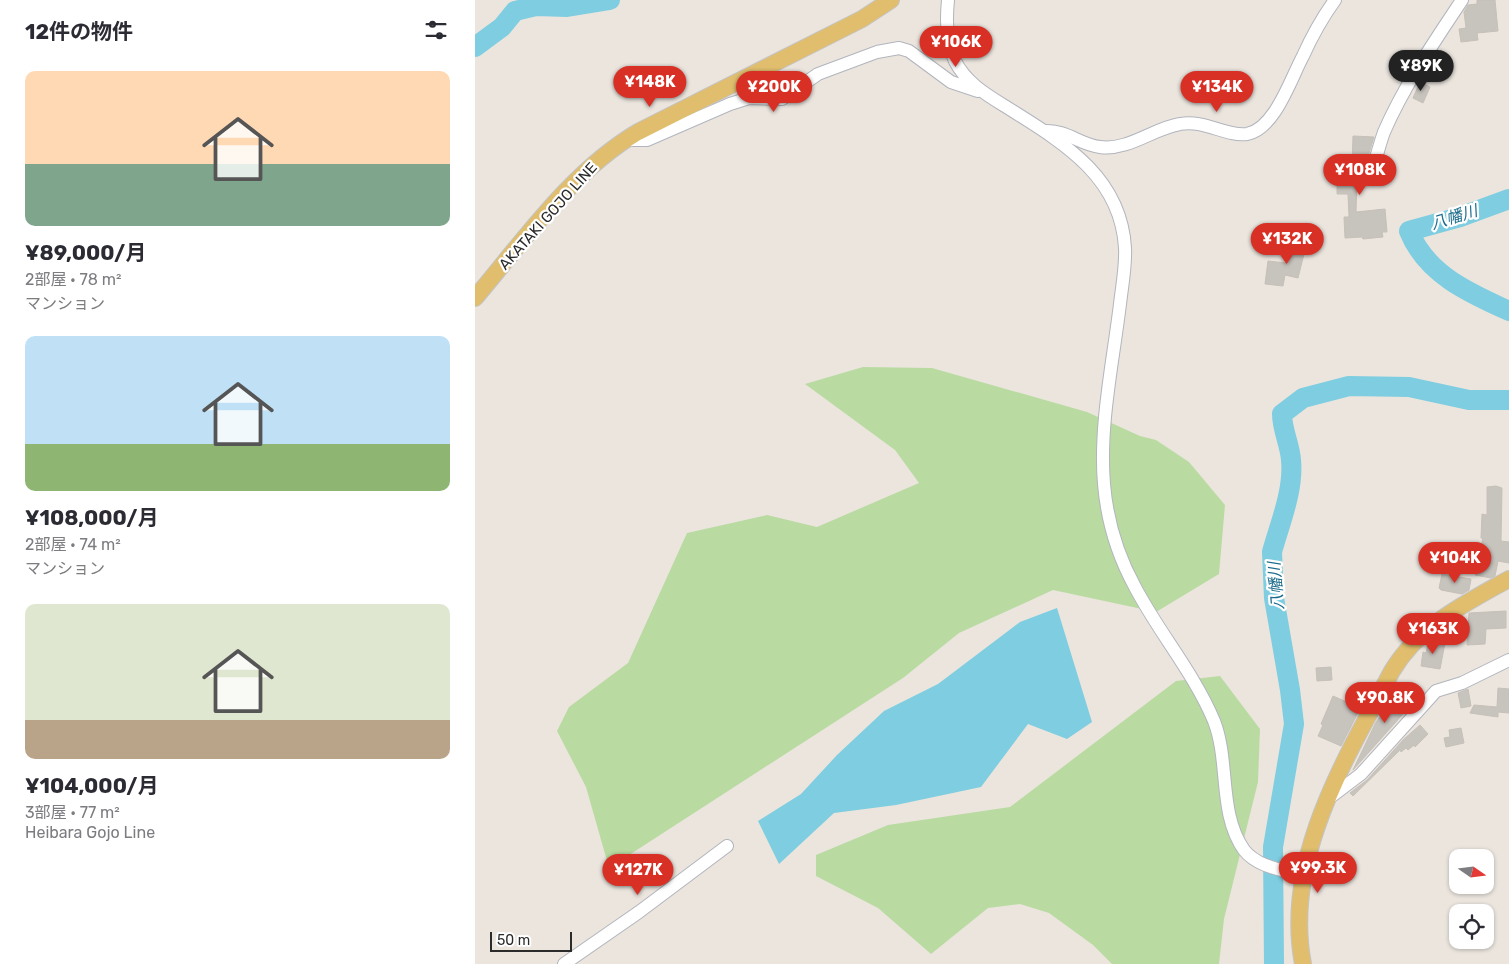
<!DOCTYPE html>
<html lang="ja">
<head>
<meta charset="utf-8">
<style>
	body { margin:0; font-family:Rubik,"Noto Sans JP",sans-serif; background:#f2f2f3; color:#2b2b33; height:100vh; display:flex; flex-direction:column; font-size:19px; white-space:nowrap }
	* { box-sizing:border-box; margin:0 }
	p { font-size:16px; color:#7c7c81 }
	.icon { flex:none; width:28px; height:28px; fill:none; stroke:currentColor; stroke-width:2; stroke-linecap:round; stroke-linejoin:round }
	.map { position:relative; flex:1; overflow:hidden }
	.side { display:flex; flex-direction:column; background:#fff; width:475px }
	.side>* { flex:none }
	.needle { width:32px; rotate:104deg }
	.tools { position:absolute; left:974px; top:849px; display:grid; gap:10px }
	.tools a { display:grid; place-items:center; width:45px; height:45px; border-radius:10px; background:#fff; box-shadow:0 1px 4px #0004; font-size:25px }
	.scale { position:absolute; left:15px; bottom:12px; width:82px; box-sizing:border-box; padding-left:5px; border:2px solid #2b2b2b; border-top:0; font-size:14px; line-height:18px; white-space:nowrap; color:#2b2b2b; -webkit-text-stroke:4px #fff; paint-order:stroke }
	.price { position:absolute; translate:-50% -42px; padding:0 11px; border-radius:18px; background:#d93025; color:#fff; font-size:16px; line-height:32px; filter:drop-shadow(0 1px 2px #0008) }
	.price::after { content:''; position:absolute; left:50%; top:30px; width:15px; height:11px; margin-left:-8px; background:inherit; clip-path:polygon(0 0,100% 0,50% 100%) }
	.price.selected { background:#222; color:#fff }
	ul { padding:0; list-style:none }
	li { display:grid; align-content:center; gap:10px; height:265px; padding:0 25px }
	li span { display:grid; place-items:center; height:155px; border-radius:10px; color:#555 }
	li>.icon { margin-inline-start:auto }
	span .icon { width:90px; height:90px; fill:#fffc; stroke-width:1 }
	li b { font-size:21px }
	h2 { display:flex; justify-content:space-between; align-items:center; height:60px; padding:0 25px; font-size:21px }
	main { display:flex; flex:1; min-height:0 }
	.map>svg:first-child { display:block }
	.green { fill:#b9dba1 }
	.water { fill:#7ecde0 }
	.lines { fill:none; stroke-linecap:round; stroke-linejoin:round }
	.river { stroke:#7ecde0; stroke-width:20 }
	.building { fill:#c7c3bd; stroke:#c6c0b8 }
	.minor-casing { stroke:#b2b5bd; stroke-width:14 }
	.major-casing { stroke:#c4c4c4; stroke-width:18 }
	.minor { stroke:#fff; stroke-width:12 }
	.major { stroke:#e0be6e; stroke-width:16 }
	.labels { text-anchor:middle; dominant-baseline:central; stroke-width:4.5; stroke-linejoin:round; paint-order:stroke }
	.street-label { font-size:15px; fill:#2b2b2b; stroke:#fff }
	.water-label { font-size:16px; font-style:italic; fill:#1d6d8c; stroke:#fff }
</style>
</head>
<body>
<main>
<section class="side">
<h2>12件の物件<svg class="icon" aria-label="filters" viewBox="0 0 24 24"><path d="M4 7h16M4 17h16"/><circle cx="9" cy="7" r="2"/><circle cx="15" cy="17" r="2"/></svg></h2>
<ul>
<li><span style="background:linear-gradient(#ffd9b3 60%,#7fa58c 0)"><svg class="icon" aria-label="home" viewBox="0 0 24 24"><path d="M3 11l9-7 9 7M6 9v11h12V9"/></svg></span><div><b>¥89,000/月</b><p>2部屋 · 78 m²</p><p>マンション</p></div></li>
<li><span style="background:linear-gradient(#bfe0f5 70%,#8fb573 0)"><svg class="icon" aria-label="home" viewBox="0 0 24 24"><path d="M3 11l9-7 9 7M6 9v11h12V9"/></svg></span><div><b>¥108,000/月</b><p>2部屋 · 74 m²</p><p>マンション</p></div></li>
<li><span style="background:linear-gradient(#dfe7d0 75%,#b9a48a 0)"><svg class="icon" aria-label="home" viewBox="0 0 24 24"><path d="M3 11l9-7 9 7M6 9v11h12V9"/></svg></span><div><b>¥104,000/月</b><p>3部屋 · 77 m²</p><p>Heibara Gojo Line</p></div></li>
</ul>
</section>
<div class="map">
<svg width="1034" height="964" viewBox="0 0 1034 964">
	<rect width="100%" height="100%" fill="#ebe5de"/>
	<path class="green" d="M388,367L457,368L612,412L665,436L681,440L714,462L750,505L744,574L681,612L578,590L484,633L428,678L134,868L111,787L82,731L94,707L153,663L212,533L292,515L342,527L444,483L420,450L330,384Z
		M745,676L785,729L783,782L749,919L744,964H637L618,945L574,913L545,904L513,908L456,954L403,908L341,876V855L413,825L535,807L701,681Z"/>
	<path class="water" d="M582,608L617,722L592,739L553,724L506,787L421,805L359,813L304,864L283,821L326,794L362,755L409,711L463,684L545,622Z"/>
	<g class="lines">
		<path class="river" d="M0,47L27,27L40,11L61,6L92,7L135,0
			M1034,199L985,217L934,231C951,274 994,293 1034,311
			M799,964L798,847L819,724L815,690L799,598L797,552C805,523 819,490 816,460C815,444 807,430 807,414L828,398L874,386L934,387L994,400H1034"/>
	</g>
	<path class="building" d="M1002,0H1020L1023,31L1002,33L1003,40L986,42L984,29L991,28L989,12L993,5L1002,4Z
		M945,82L955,87L948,103L938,98Z
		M878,136L899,137L889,169V182H882L881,212L910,209L912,232H907L908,237L888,239L887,237L870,238L869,217H874L873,194H862V181H866V168L877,169Z
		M816,239L832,242L823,278L810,275L808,286L790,284L793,261L811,263Z
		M1021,486L1027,488L1026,541L1034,542V563L1023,561L1020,576L1016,578L1000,575L1008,538H1006L1007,514L1012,515V487Z
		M967,574L996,579L994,590L987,594L966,590L964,588Z
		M1031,611V628L1011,629L1010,644L992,645L994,613Z
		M956,641L970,643L965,669L946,666L948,652L951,653L953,644Z
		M856,667L857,680L842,681L841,668Z
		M1023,688L1034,689V713L1023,712V717L995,713L999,705L1022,707Z
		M880,689L892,695L866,746L843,736L848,725L846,724L858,696L874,703Z
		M993,689L996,706L986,708L983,693Z
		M922,694L936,705L878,770L901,722Z
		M945,725L953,734L940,747L939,745L933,750L931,748L926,752L925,750L878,796L875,793L892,780L928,740Z
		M986,728L989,743L971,747L969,738L975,737L974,730Z"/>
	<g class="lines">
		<defs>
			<path id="minor" d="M473,0C471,20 471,43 480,61C491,83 512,95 533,108C587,142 646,176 650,248C651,266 647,286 645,304C638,362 624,426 629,484C632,520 643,556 660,587C684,633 719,673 739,721C755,762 743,813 769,850C783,868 810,870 830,876
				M571,131C591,130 606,145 625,147C653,151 679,128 705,124C729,119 751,137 772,134C800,129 816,78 828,56C837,36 847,18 860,0
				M150,140H172L255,104L274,98L307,99L343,74L402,52L424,48L434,51L476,82L503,91
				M896,176C900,162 904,146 909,132C929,86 959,42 987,0
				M853,799L886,774L961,691L987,683L1034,660
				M89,964L164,912L252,846"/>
			<path id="major" d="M0,298C50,239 96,172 163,132L387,19L416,0
				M828,964C808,859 870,760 917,671C944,626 989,604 1034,579"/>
		</defs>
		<use href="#minor" class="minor-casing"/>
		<use href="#major" class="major-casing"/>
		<use href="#minor" class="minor"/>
		<use href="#major" class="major"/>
	</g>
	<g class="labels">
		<g class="street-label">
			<text transform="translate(73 216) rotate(-48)">AKATAKI GOJO LINE</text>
		</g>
		<g class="water-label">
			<text transform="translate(979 217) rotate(-17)">八幡川</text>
			<text transform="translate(801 586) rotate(-95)">八幡川</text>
		</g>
	</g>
</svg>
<div class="tools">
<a><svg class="needle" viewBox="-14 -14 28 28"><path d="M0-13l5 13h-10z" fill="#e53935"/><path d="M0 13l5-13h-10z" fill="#7c7c81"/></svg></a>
<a><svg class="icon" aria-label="locate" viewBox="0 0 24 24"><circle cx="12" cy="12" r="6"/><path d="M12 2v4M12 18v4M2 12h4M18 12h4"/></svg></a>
</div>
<div class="scale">50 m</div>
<b class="price" style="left:481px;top:68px">¥106K</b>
<b class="price selected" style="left:946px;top:92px">¥89K</b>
<b class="price" style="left:175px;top:108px">¥148K</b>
<b class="price" style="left:299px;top:113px">¥200K</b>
<b class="price" style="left:742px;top:113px">¥134K</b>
<b class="price" style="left:885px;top:196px">¥108K</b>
<b class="price" style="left:812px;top:265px">¥132K</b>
<b class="price" style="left:980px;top:584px">¥104K</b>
<b class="price" style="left:958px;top:655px">¥163K</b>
<b class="price" style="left:910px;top:724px">¥90.8K</b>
<b class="price" style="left:843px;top:894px">¥99.3K</b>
<b class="price" style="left:163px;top:896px">¥127K</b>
</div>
</main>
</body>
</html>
